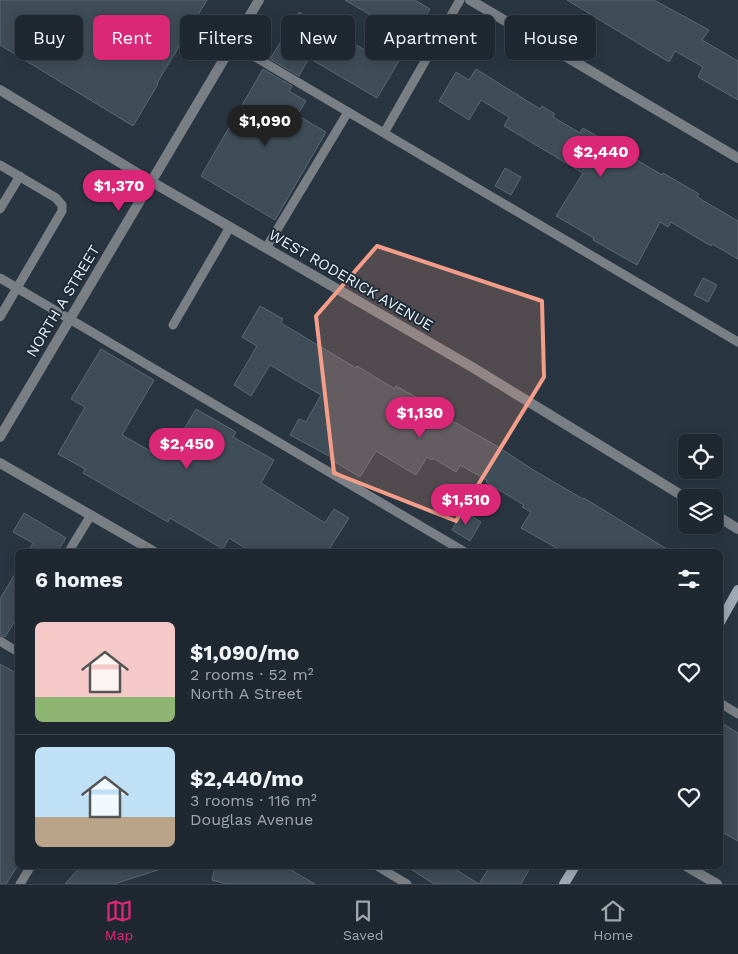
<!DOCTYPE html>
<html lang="en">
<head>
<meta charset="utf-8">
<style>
	body { margin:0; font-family:"Work Sans",sans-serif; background:#273039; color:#f1f3f6; height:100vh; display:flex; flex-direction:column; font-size:19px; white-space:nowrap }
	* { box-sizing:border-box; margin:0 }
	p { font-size:16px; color:#a1a6ab }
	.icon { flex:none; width:28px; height:28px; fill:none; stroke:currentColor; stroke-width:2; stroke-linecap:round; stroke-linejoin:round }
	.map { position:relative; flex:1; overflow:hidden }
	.side { position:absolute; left:15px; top:549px; width:708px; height:320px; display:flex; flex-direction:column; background:#1f2831; border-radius:8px; box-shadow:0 2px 12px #0003,0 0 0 1px #3c444d }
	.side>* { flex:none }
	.hud { position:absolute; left:15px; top:15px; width:709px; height:45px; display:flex; gap:10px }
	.tools { position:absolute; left:678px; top:434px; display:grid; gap:10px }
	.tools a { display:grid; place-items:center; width:45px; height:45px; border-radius:8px; background:#1f2831; box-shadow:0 2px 12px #0003,0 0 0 1px #3c444d; font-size:25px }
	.price { position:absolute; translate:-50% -42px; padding:0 11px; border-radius:18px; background:#db2777; color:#fff; font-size:16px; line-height:32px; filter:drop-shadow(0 1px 2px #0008) }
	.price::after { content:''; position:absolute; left:50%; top:30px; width:15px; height:11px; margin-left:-8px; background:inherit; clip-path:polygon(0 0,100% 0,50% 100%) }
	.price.selected { background:#222; color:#fff }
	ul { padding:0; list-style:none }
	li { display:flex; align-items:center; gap:15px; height:125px; padding:0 20px }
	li+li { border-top:1px solid #3c444d }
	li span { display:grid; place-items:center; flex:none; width:140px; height:100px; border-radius:8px; color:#555 }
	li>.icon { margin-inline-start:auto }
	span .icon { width:60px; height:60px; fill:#fffc; stroke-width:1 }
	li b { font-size:21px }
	h2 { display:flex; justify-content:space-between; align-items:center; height:60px; padding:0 20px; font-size:21px }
	.tag { padding:0 18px; border-radius:8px; background:#1f2831; box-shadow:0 2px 12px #0003,0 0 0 1px #3c444d; font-size:18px; line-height:45px }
	.tag.selected { background:#db2777; color:#fff }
	.dock { display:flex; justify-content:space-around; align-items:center; height:70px; border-top:1px solid #3c444d; background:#1f2831; font-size:14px; color:#a1a6ab }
	.dock a { display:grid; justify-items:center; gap:2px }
	.dock .selected { color:#db2777 }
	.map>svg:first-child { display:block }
	.building { fill:#3f4d58; stroke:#5b6975 }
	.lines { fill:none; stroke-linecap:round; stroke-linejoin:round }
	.lane { stroke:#797f85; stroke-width:9 }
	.street { stroke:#797f85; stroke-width:10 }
	.secondary { stroke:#9fa9b3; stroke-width:10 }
	.marked { fill:#f49e89; fill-opacity:0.2; stroke:#f49e89; stroke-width:4; stroke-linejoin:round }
	.labels { text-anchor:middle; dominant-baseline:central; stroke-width:4; stroke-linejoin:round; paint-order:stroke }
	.street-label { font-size:15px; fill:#eaf2f9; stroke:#1f2c37 }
</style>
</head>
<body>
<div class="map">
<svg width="738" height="884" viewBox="0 0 738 884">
	<rect width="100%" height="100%" fill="#293641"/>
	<path class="building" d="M0,0H207L157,83L158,84L133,126L0,45Z
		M345,0H415L430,9L377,98L309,58L299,76L270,59L299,12L330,32L331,30L365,50L381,21Z
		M567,0H654L709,30L702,40L738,61V100L698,77L703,67L675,51L669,62Z
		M263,69L292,86L289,91L306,101L297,115L326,132L275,220L201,176Z
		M476,69L540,109L542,106L555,114L553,117L580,133L583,128L662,175L663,173L699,194L697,197L738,221V259L712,244L711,246L671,222L668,227L660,222L637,265L593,240L594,238L556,216L583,173L504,126L509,117L481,100L469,120L439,101L456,72L469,80Z
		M505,168L521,177L511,195L495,186Z
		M703,278L717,285L708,302L694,295Z
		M260,306L283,319L281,323L356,368L357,366L395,389L396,386L425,402L450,417L449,419L495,445L535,471L583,499L584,498L670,551H562L521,528L531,512L522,507L524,505L486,482L487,480L460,465L456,472L433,458L432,460L427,457L416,475L376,451L360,477L330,459L331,457L290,435L299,419L306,422L321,395L270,365L251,396L234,385L257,346L242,337Z
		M101,349L154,380L122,435L166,460L196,409L236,432L233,437L274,460L261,483L325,523L334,509L349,518L328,551H250L229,538L223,549L170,518L168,522L83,473L85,469L58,454L85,407L71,399Z
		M463,511L481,522L470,541L452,530Z
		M24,513L66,538L58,551H28L33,543L13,532Z
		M18,569V616L5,637L0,635V599Z
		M0,664L18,674V865L6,884H0Z
		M720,722L738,733V841L720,831Z
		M81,866H158V870L114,884H65Z
		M215,866H284L315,884H226L212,880Z
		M406,866H450L479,884H434Z
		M490,866H531L521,884H479Z"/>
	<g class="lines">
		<path class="lane" d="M233,44L738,342
			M384,133L460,0
			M0,165L56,198L62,205V211L0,317
			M0,209L20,176
			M266,248L348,112
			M0,278L463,551
			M173,325L230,227
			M69,551L91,515
			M0,641L18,652
			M720,703L738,714
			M377,866L407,884
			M20,884L31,866"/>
		<path class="street" d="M470,0L738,158
			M0,90L152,182L472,367L686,498
			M0,437L259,0
			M0,463L153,551
			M714,514L738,529
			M686,866L717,884"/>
		<path class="secondary" d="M720,622L738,590
			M564,884L575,866"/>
	</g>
	<path class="marked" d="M377,246L542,301L544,377L456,521L334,473L316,316Z"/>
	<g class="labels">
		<g class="street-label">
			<text transform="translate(351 280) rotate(30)">WEST RODERICK AVENUE</text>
			<text transform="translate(63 301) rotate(-59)">NORTH A STREET</text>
		</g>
	</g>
</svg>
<div class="tools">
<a><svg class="icon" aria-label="locate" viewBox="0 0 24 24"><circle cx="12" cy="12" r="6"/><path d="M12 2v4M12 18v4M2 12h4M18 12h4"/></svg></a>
<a><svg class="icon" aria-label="layers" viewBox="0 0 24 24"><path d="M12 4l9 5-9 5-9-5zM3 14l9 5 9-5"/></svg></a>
</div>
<b class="price selected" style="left:265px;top:147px">$1,090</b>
<b class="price" style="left:601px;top:178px">$2,440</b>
<b class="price" style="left:119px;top:212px">$1,370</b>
<b class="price" style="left:420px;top:439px">$1,130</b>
<b class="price" style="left:187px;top:470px">$2,450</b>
<b class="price" style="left:466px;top:526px">$1,510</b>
<div class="hud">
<a class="tag">Buy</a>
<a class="tag selected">Rent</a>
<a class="tag">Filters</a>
<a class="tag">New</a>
<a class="tag">Apartment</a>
<a class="tag">House</a>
</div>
<section class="side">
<h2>6 homes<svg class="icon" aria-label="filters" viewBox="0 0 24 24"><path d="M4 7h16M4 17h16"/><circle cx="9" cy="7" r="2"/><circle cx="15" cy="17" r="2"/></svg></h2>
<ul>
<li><span style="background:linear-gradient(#f6c9c9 75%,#8fb573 0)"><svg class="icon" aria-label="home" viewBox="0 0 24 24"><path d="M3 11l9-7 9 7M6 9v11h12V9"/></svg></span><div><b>$1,090/mo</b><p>2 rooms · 52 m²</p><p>North A Street</p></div><svg class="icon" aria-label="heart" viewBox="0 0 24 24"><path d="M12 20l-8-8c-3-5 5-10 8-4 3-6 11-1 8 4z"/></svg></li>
<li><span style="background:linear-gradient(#bfe0f5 70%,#b9a48a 0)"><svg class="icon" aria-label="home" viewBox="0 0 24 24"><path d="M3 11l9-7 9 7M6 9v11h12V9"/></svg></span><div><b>$2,440/mo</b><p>3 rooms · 116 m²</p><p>Douglas Avenue</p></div><svg class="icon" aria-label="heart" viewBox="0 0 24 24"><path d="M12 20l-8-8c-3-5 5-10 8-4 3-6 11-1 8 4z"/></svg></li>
</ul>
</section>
</div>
<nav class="dock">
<a class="selected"><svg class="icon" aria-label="map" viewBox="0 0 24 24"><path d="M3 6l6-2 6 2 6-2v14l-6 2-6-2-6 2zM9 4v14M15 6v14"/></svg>Map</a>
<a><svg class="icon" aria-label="saved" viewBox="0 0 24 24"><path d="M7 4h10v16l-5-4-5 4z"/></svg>Saved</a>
<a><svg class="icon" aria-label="home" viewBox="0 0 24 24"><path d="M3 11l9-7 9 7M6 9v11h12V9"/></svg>Home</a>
</nav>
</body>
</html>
